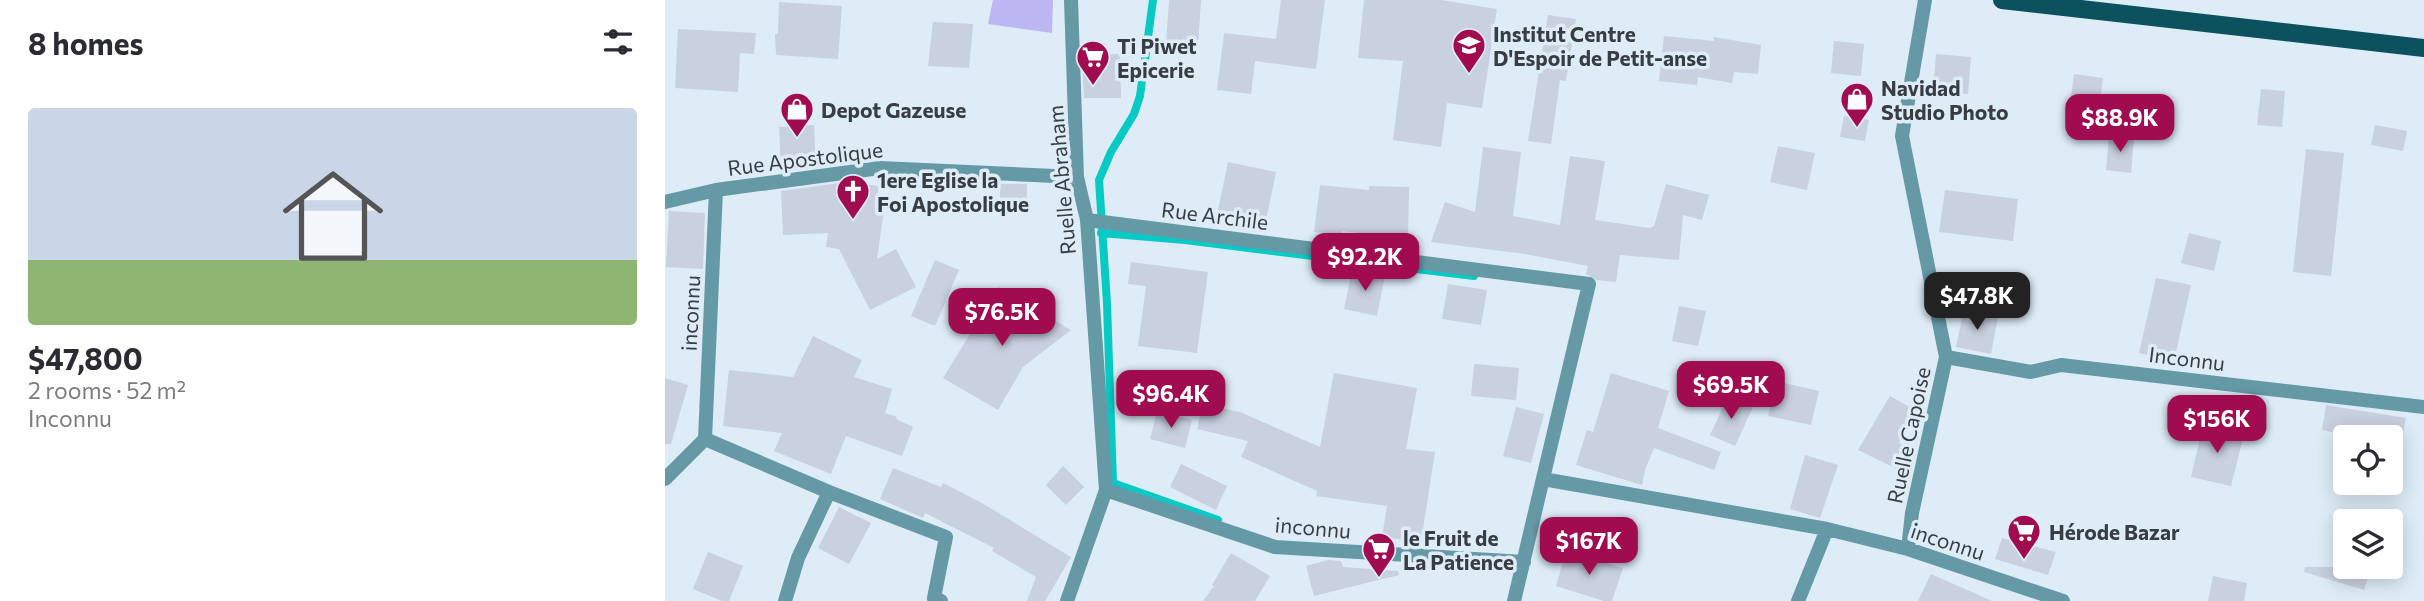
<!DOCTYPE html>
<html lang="en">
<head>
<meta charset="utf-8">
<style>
	body { margin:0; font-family:Commissioner,sans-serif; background:#f7f7f7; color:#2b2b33; height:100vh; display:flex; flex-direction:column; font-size:26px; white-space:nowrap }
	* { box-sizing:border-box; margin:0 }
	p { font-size:23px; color:#7c7c81 }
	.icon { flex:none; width:38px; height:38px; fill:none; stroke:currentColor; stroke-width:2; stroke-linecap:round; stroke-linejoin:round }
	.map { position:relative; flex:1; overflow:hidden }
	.drawer { display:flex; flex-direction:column; background:#fff; width:665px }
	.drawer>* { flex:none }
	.buttons { position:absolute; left:1668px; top:425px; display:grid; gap:14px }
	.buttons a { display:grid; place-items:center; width:70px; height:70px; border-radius:7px; background:#fff; box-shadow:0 4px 18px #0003; font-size:35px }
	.price { position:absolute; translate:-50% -60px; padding:0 16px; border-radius:14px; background:#a10c50; color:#fff; font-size:23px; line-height:46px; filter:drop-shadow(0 2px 4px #0008) }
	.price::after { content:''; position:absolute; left:50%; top:42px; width:21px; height:16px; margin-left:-10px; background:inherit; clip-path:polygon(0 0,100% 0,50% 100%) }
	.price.on { background:#222; color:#fff }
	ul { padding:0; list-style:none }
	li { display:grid; align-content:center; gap:14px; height:371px; padding:0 28px }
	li+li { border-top:2px solid #e1e1e2 }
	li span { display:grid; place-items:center; height:217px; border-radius:7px; color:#555 }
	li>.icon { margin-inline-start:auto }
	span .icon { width:126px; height:126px; fill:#fffc; stroke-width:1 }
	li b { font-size:30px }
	h2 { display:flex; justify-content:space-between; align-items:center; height:84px; padding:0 28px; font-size:30px }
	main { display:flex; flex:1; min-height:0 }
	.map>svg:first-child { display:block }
	.green { fill:#bcb6f3 }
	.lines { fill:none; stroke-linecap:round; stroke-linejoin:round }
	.stream { stroke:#06cac3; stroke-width:8 }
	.building { fill:#c9d0df }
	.street { stroke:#6599a6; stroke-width:14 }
	.primary { stroke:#0c515e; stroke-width:18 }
	.labels { text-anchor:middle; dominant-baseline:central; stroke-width:7; stroke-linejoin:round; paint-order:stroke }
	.poi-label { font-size:21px; font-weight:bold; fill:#373d42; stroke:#ddecf7; text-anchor:start }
	.street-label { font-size:21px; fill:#373d42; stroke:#ddecf7 }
</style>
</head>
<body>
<main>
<section class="drawer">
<h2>8 homes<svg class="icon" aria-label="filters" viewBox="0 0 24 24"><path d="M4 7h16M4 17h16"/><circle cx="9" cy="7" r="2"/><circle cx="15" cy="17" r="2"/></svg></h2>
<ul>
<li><span style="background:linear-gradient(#c9d6e8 70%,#8fb573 0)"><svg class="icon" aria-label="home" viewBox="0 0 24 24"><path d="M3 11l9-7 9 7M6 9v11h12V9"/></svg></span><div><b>$47,800</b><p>2 rooms · 52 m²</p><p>Inconnu</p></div></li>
</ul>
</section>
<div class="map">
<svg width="1759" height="601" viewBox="0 0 1759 601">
	<rect width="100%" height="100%" fill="#ddecf7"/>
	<path class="green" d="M328,0H388L387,33L323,24Z"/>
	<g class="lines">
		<path class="stream" d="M488,0L475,96L469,114L446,152L434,180L442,303L448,483L553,520
			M436,233L520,240L656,257
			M694,262L809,276"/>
	</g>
	<path class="building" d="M504,0H536L533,47L501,45Z
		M616,0H660L651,69L590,61L586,94L552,90L559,33L611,39Z
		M699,0H776L832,9L817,108L782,103L776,147L728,140L738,61L693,58Z
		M114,2L177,6L173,59L111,55L110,34H113Z
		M883,15L911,19L901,81L895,80L886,144L863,141Z
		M268,22L308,24L304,68L263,66Z
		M13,29L91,33L89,54L75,53L73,92L10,88Z
		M999,36L1049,41V37L1096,45L1093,74L1069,72L1067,83L1033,77L1032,85L994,81Z
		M1169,41L1199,44L1196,76L1166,73Z
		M455,54L456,98H419L417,55Z
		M1271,54L1306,57L1303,94L1268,92Z
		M1409,74L1438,78L1432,123L1403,119Z
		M1596,89L1620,91L1617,127L1592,125Z
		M1179,116L1204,120L1200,141L1175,137Z
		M149,125L151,167L116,172L114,127Z
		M1710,125L1742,131L1738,151L1706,145Z
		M1444,136L1469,138L1466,173L1441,170Z
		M1113,146L1150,153L1142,190L1105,182Z
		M818,147L856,152L848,216L895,225L905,156L940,161L930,220L985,228L989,226L1001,184L1044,195L1037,220L1018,215L1014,260L955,255L951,282L932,280L921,274L923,266L860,254L766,242L780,202L810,212Z
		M1641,149L1679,153L1666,276L1628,272Z
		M563,162L611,172L599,230L551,220Z
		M183,182L214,186L210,209L219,210L212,259L231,249L251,287L205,310L174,249L161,247L163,233L118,235L116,191Z
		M335,184H362V206H335Z
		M655,185L704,190V186L744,187L743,239L677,231V235L649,232Z
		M1280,190L1353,199L1348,241L1274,232Z
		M4,211L40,213L38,269L1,267Z
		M1524,233L1556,241L1549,271L1516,263Z
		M270,260L294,270L270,326L246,316Z
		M466,262L543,272L532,353L473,346L481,286L463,284Z
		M687,270L720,275L712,316L679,309Z
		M1491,278L1526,285L1509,361L1474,353Z
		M783,284L822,290L816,325L777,319Z
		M334,287L406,330L358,367L333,410L278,378Z
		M1014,306L1041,311L1033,346L1007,341Z
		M1299,310L1333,317L1326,354L1291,347Z
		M148,336L197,360L189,377L227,389L220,413L232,417L231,419L248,427L237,456L181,436L166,474L109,451L117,433L58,426L64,370L128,377Z
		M809,364L854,368L851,400L806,396Z
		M669,373L752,388L741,449L770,452L756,542L717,537L722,506L651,496L652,491L576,457L583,441L532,429L538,404L575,412L655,447Z
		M946,373L1004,391L993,428L1056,452L1049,470L989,448L980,470L977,485L911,465L922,430L928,432Z
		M0,378L23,385L6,444H0Z
		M1111,381L1154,391L1146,425L1103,416Z
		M1063,396L1088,407L1070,446L1045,435Z
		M1225,396L1250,410L1234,443L1244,448L1234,470L1193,450Z
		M1661,405L1741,418L1737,438H1697L1657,430Z
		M851,407L879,414L866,463L838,456Z
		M492,411L527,420L520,448L485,439Z
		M1538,425L1579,434L1566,486L1526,477Z
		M1140,455L1173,465L1155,518L1125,509Z
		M516,464L562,486L551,510L505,487Z
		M398,466L419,487L401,505L381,485Z
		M228,468L276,487L278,483L317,503L406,557L380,601H362L371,577L327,551L329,548L260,513L258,518L215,499Z
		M174,507L206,523L184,564L153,548Z
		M1337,538L1391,552L1383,575L1330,559Z
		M901,551L958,568L947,601H939L891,586Z
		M43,552L78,566L64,601H57L28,589Z
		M566,553L605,576L590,601H538L549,586L547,585Z
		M663,560L676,561L678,567L733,571L734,575L649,596L641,566Z
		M1640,567H1706L1699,590L1639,572Z
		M1266,574L1327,601H1253Z
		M1548,576L1582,583L1579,601H1543Z"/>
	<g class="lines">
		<path class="street" d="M0,202L51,190L215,168L412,177
			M422,220L924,284L849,601
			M1281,357L1366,372L1396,365L1759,407
			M40,439L164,492L281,537L269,598L276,601
			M0,479L40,439L51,190
			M878,479L1162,529L1243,549L1398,601
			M441,490L610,547L859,562
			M1243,549L1247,513L1281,357L1237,136L1260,0
			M120,601L133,558L164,492
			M402,601L441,490L422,220L412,177L406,0
			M1133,601L1162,529"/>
		<path class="primary" d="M1337,0L1759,48"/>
	</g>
	<defs>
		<symbol id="school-pin" viewBox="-11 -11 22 30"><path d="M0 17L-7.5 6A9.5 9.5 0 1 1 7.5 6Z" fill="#a10c50" stroke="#ddecf7"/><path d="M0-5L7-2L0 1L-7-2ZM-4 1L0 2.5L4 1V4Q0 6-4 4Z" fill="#fff"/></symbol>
		<symbol id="supermarket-pin" viewBox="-11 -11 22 30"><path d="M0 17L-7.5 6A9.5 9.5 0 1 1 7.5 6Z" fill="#a10c50" stroke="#ddecf7"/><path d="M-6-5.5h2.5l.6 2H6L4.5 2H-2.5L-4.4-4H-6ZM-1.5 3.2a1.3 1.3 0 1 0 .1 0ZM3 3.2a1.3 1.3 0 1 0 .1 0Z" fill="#fff"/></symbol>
		<symbol id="shop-pin" viewBox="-11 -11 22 30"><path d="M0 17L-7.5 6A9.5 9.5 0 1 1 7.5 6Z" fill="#a10c50" stroke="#ddecf7"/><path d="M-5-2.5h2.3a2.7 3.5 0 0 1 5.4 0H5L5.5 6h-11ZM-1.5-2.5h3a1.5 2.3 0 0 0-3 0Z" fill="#fff"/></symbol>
		<symbol id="church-pin" viewBox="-11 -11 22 30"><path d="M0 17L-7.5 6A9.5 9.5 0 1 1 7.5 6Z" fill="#a10c50" stroke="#ddecf7"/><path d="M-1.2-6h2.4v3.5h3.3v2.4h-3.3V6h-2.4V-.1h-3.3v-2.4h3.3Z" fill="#fff"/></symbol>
	</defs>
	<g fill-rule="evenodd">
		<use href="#school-pin" x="785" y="26" width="38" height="52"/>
		<use href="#supermarket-pin" x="409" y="38" width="38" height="52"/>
		<use href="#shop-pin" x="1173" y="80" width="38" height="52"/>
		<use href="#shop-pin" x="113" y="90" width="38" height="52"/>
		<use href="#church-pin" x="169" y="172" width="38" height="52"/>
		<use href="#supermarket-pin" x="1340" y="512" width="38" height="52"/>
		<use href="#supermarket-pin" x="695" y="530" width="38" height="52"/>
	</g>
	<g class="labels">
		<g class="poi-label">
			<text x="828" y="33">Institut Centre<tspan x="828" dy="24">D'Espoir de Petit-anse</tspan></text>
			<text x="452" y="45">Ti Piwet<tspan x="452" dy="24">Epicerie</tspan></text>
			<text x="1216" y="87">Navidad<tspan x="1216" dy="24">Studio Photo</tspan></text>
			<text x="156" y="109">Depot Gazeuse</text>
			<text x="212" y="179">1ere Eglise la<tspan x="212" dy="24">Foi Apostolique</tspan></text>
			<text x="1384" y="531">Hérode Bazar</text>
			<text x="738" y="537">le Fruit de<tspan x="738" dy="24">La Patience</tspan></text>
		</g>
		<g class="street-label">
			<text transform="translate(140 158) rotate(-7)">Rue Apostolique</text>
			<text transform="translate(396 180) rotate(-95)">Ruelle Abraham</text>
			<text transform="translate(550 215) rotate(7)">Rue Archile</text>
			<text transform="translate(25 313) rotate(-87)">inconnu</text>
			<text transform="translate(1522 358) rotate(7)">Inconnu</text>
			<text transform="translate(1243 435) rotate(-78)">Ruelle Capoise</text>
			<text transform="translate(648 527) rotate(5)">inconnu</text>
			<text transform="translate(1283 541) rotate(18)">inconnu</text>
		</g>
	</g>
</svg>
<div class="buttons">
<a><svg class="icon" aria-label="locate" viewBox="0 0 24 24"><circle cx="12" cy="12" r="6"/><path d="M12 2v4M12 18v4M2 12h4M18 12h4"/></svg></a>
<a><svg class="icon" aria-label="layers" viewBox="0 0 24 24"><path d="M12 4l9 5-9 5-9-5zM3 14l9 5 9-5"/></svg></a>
</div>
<b class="price" style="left:1455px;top:154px">$88.9K</b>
<b class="price" style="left:700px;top:293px">$92.2K</b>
<b class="price on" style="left:1312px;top:332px">$47.8K</b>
<b class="price" style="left:337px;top:348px">$76.5K</b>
<b class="price" style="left:1066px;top:421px">$69.5K</b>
<b class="price" style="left:506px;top:430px">$96.4K</b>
<b class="price" style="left:1552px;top:455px">$156K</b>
<b class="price" style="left:924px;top:577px">$167K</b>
</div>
</main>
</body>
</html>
